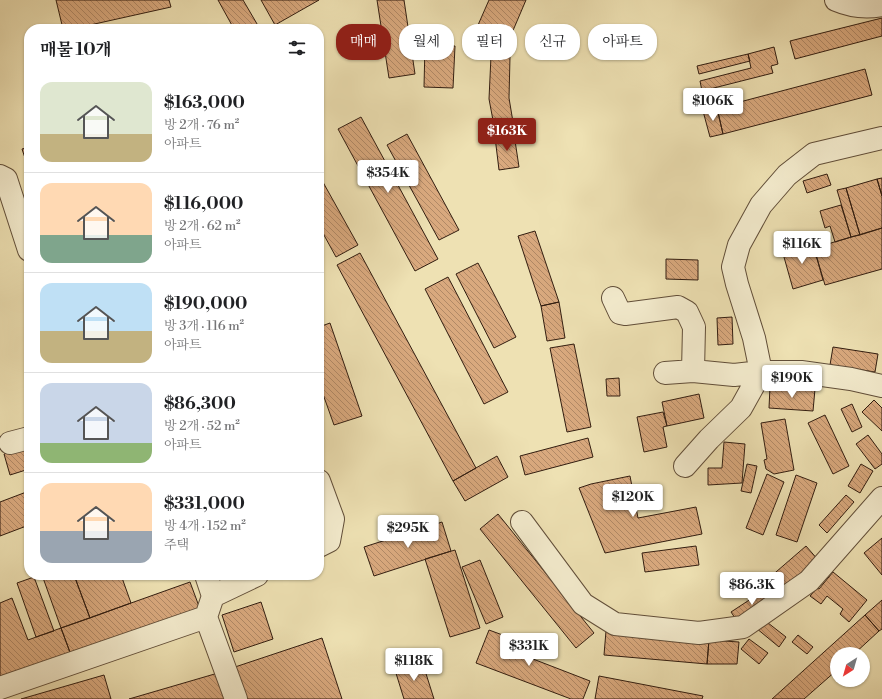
<!DOCTYPE html>
<html lang="ko">
<head>
<meta charset="utf-8">
<style>
	body { margin:0; font-family:"Libre Bodoni","Noto Serif KR",serif; background:#f2f2f2; color:#202124; height:100vh; display:flex; flex-direction:column; font-size:15px; white-space:nowrap }
	* { box-sizing:border-box; margin:0 }
	p { font-size:13px; color:#757577 }
	.icon { flex:none; width:22px; height:22px; fill:none; stroke:currentColor; stroke-width:2; stroke-linecap:round; stroke-linejoin:round }
	.map { position:relative; flex:1; overflow:hidden }
	.side { position:absolute; left:24px; top:24px; width:300px; height:556px; display:flex; flex-direction:column; background:#fff; border-radius:16px; box-shadow:0 1px 3px #0004 }
	.side>* { flex:none }
	.banner { position:absolute; left:336px; top:24px; width:380px; height:36px; display:flex; gap:8px }
	.needle { width:26px; rotate:217deg }
	.fabs { position:absolute; left:830px; top:647px; display:grid; gap:8px }
	.fabs a { display:grid; place-items:center; width:40px; height:40px; border-radius:50%; background:#fff; box-shadow:0 1px 3px #0004; font-size:20px }
	.price { position:absolute; translate:-50% -34px; padding:0 9px; border-radius:4px; background:#fff; color:#222; font-size:13px; line-height:26px; filter:drop-shadow(0 1px 2px #0008) }
	.price::after { content:''; position:absolute; left:50%; top:24px; width:12px; height:9px; margin-left:-6px; background:inherit; clip-path:polygon(0 0,100% 0,50% 100%) }
	.price.current { background:#8f2418; color:#fff }
	ul { padding:0; list-style:none }
	li { display:flex; align-items:center; gap:12px; height:100px; padding:0 16px }
	li+li { border-top:1px solid #e0e0e0 }
	li span { display:grid; place-items:center; flex:none; width:112px; height:80px; border-radius:12px; color:#555 }
	li>.icon { margin-inline-start:auto }
	span .icon { width:48px; height:48px; fill:#fffc; stroke-width:1 }
	li b { font-size:17px }
	h2 { display:flex; justify-content:space-between; align-items:center; height:48px; padding:0 16px; font-size:17px }
	.tag { padding:0 14px; border-radius:16px; background:#fff; box-shadow:0 1px 3px #0004; font-size:14px; line-height:36px }
	.tag.current { background:#8f2418; color:#fff }
	.map>svg:first-child { display:block }
	.building { fill:url(#building-back-hatch); stroke:#321d10 }
	.lines { fill:none; stroke-linecap:round; stroke-linejoin:round }
	.minor-casing { stroke:#614e39; stroke-width:24 }
	.minor { stroke:#f4ecce; stroke-width:22 }
</style>
</head>
<body>
<div class="map">
<svg width="882" height="699" viewBox="0 0 882 699">
	<defs>
		<pattern id="building-back-hatch" width="6" height="6" patternUnits="userSpaceOnUse"><rect width="6" height="6" fill="#d9a97e"/><path d="M-1 5l2 2M0 0l6 6M5-1l2 2" fill="none" stroke="#b18966"/></pattern>
	</defs>
	<rect width="100%" height="100%" fill="#eee1b3"/>
	<filter id="stains"><feTurbulence type="fractalNoise" baseFrequency=".005" numOctaves="4"/><feColorMatrix values="0 0 0 0 .2 0 0 0 0 .09 0 0 0 0 .02 0 0 0 .5 -.17"/></filter>
	<radialGradient id="worn" r=".72"><stop offset=".6" stop-color="#630" stop-opacity="0"/><stop offset="1" stop-color="#630" stop-opacity=".3"/></radialGradient>
	<path class="building" d="M56,0H169L171,7L72,29H63Z
		M218,0H243L260,29H234Z
		M261,0H319L275,25Z
		M377,0H404L415,74L389,78Z
		M489,0H526L503,54L471,41Z
		M882,18V36L795,59L790,41Z
		M425,45L455,46L453,88L424,87Z
		M774,47L778,64L771,66L773,73L702,91L700,81L751,68L748,54Z
		M748,54L750,61L699,74L697,66Z
		M491,56L510,57L509,98L514,128L495,131L489,99Z
		M865,69L872,95L723,134L717,108Z
		M717,108L723,134L710,137L703,111Z
		M361,117L438,259L415,271L338,129Z
		M407,134L459,230L439,240L387,145Z
		M514,134L519,167L499,170L495,137Z
		M29,147V170L22,149Z
		M827,174L831,185L807,193L803,181Z
		M319,175L358,245L336,257L319,226Z
		M882,178V196L877,179Z
		M877,179L882,196V228L860,235L846,188Z
		M846,188L860,235L851,237L837,190Z
		M841,205L851,237L835,242L830,226L825,228L820,211Z
		M882,228V269L825,285L814,248Z
		M535,231L559,302L541,306L518,236Z
		M812,241L823,280L793,289L782,250Z
		M360,253L476,468L453,481L337,265Z
		M666,259L698,260V280L666,279Z
		M478,263L516,337L494,348L456,274Z
		M448,277L508,392L484,404L425,289Z
		M559,302L565,338L547,341L541,306Z
		M732,317L733,344L718,345L717,318Z
		M330,323L362,416L334,425L319,383V327Z
		M574,344L591,427L567,432L550,348Z
		M833,347L878,354L875,372L830,365Z
		M619,378L620,396H607L606,379Z
		M770,387L815,389L813,411L769,408Z
		M699,394L704,418L667,426L662,402Z
		M874,400L882,408V431L862,412Z
		M852,404L862,427L852,432L841,409Z
		M663,412L667,426L663,427L667,447L644,452L637,417Z
		M825,415L849,466L833,474L808,423Z
		M785,419L794,470L774,474L766,469L764,460L767,459L761,423Z
		M868,435L882,454V464L875,469L856,444Z
		M588,438L593,457L525,475L520,456Z
		M724,442L745,444L742,483L708,485V468H722Z
		M29,447V469L10,475L4,454Z
		M497,456L508,477L465,501L453,481Z
		M747,464L757,466L751,493L741,491Z
		M861,464L873,471L860,493L848,486Z
		M767,474L784,482L763,535L746,528Z
		M796,475L817,483L797,542L776,535Z
		M630,476L638,518L696,507L702,534L605,553L579,488L591,484Z
		M29,491V525L0,536V502Z
		M846,495L854,502L827,533L819,525Z
		M498,514L594,633L576,648L480,529Z
		M442,522L451,551L374,576L364,547Z
		M882,538V575L864,553Z
		M696,546L699,565L645,572L642,553Z
		M806,546L819,561L782,593L769,578Z
		M455,550L480,628L450,637L425,559Z
		M480,560L503,617L486,624L462,567Z
		M833,572L867,600L849,622L840,614L843,609L827,596L821,604L810,596L817,588L819,589Z
		M42,575H74L90,618L61,628Z
		M74,575H121L131,603L90,618Z
		M34,577L54,631L36,637L17,583Z
		M190,582L200,609L71,655L61,628Z
		M766,589L774,600L739,624L731,612Z
		M12,598L28,640L61,628L71,655L0,680V603Z
		M882,600V629L879,631L865,615Z
		M261,602L273,639L234,652L222,615Z
		M865,615L879,631L854,654H837V670L804,699H772Z
		M763,619L786,637L779,647L756,628Z
		M489,630L527,644L525,647L536,651L533,659L590,681L583,699H571L476,663Z
		M606,631L709,640L707,664L604,655Z
		M798,635L813,647L807,654L792,642Z
		M322,638L342,699H245L235,667Z
		M749,639L768,653L759,664L741,649Z
		M709,640L739,642L737,664H707Z
		M422,661L434,699H404L395,670Z
		M218,673L226,699H129Z
		M104,675L111,699H21Z
		M599,676L703,696L702,699H595Z"/>
	<g class="lines">
		<defs>
			<path id="minor" d="M836,0C850,6 867,8 882,5
				M882,138L814,154L787,175L761,205L739,245L733,267L737,284L754,338L761,372H801L851,379L882,386
				M0,176L6,179L29,250
				M613,298L620,313L625,314L678,307L687,312L694,327L693,371
				M665,373L693,371L734,375L761,372
				M10,443L29,438
				M685,466L709,439L741,408L761,372
				M319,481L333,519L329,541L319,546
				M522,522L583,604L615,624L699,633L743,627L809,581L882,498
				M206,575L213,596L206,617L236,699
				M213,596L257,575
				M0,688L206,617"/>
		</defs>
		<use href="#minor" class="minor-casing"/>
		<use href="#minor" class="minor"/>
	</g>
	<rect width="100%" height="100%" filter="url(#stains)"/>
	<rect width="100%" height="100%" fill="url(#worn)"/>
</svg>
<div class="fabs">
<a><svg class="needle" viewBox="-14 -14 28 28"><path d="M0-13l5 13h-10z" fill="#e53935"/><path d="M0 13l5-13h-10z" fill="#757577"/></svg></a>
</div>
<b class="price" style="left:713px;top:122px">$106K</b>
<b class="price current" style="left:507px;top:152px">$163K</b>
<b class="price" style="left:388px;top:194px">$354K</b>
<b class="price" style="left:802px;top:265px">$116K</b>
<b class="price" style="left:792px;top:399px">$190K</b>
<b class="price" style="left:633px;top:518px">$120K</b>
<b class="price" style="left:408px;top:549px">$295K</b>
<b class="price" style="left:752px;top:606px">$86.3K</b>
<b class="price" style="left:529px;top:667px">$331K</b>
<b class="price" style="left:414px;top:682px">$118K</b>
<div class="banner">
<a class="tag current">매매</a>
<a class="tag">월세</a>
<a class="tag">필터</a>
<a class="tag">신규</a>
<a class="tag">아파트</a>
</div>
<section class="side">
<h2>매물 10개<svg class="icon" aria-label="filters" viewBox="0 0 24 24"><path d="M4 7h16M4 17h16"/><circle cx="9" cy="7" r="2"/><circle cx="15" cy="17" r="2"/></svg></h2>
<ul>
<li><span style="background:linear-gradient(#dfe7d0 65%,#c2b280 0)"><svg class="icon" aria-label="home" viewBox="0 0 24 24"><path d="M3 11l9-7 9 7M6 9v11h12V9"/></svg></span><div><b>$163,000</b><p>방 2개 · 76 m²</p><p>아파트</p></div></li>
<li><span style="background:linear-gradient(#ffd9b3 65%,#7fa58c 0)"><svg class="icon" aria-label="home" viewBox="0 0 24 24"><path d="M3 11l9-7 9 7M6 9v11h12V9"/></svg></span><div><b>$116,000</b><p>방 2개 · 62 m²</p><p>아파트</p></div></li>
<li><span style="background:linear-gradient(#bfe0f5 60%,#c2b280 0)"><svg class="icon" aria-label="home" viewBox="0 0 24 24"><path d="M3 11l9-7 9 7M6 9v11h12V9"/></svg></span><div><b>$190,000</b><p>방 3개 · 116 m²</p><p>아파트</p></div></li>
<li><span style="background:linear-gradient(#c9d6e8 75%,#8fb573 0)"><svg class="icon" aria-label="home" viewBox="0 0 24 24"><path d="M3 11l9-7 9 7M6 9v11h12V9"/></svg></span><div><b>$86,300</b><p>방 2개 · 52 m²</p><p>아파트</p></div></li>
<li><span style="background:linear-gradient(#ffd9b3 60%,#9aa5b1 0)"><svg class="icon" aria-label="home" viewBox="0 0 24 24"><path d="M3 11l9-7 9 7M6 9v11h12V9"/></svg></span><div><b>$331,000</b><p>방 4개 · 152 m²</p><p>주택</p></div></li>
</ul>
</section>
</div>
</body>
</html>
